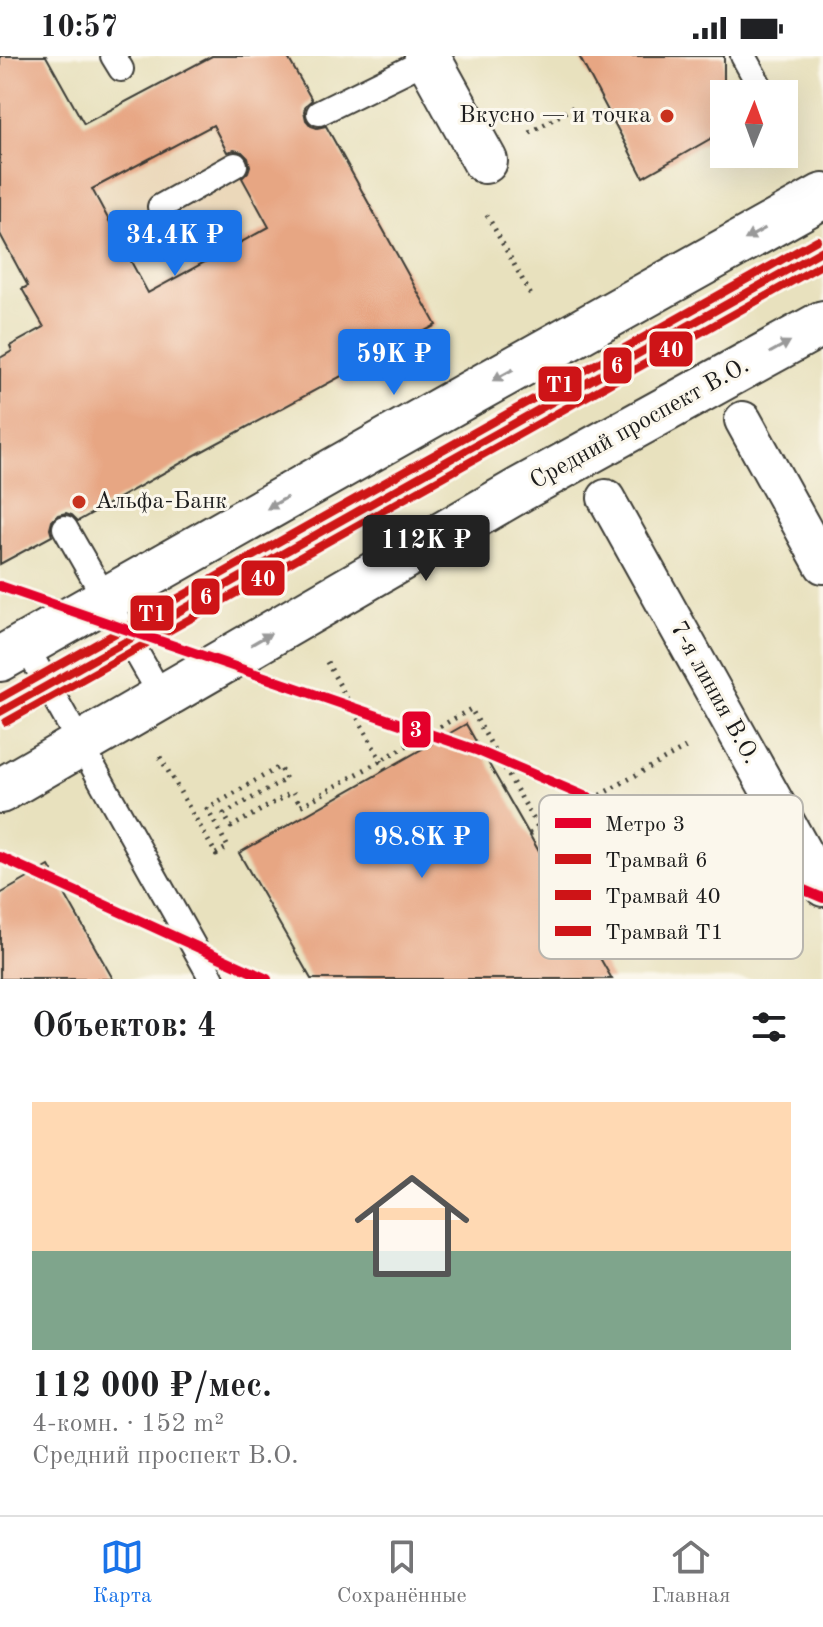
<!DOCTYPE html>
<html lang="ru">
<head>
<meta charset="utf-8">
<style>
	body { margin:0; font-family:"Old Standard TT",serif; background:#f6f6f6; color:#202124; height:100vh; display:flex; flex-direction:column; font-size:30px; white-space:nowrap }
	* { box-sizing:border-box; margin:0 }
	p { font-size:26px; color:#757577 }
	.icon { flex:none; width:44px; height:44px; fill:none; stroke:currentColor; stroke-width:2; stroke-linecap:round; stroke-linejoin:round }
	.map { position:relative; height:923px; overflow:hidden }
	.details { display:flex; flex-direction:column; background:#fff; flex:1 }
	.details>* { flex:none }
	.needle { width:52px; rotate:1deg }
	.controls { position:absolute; left:710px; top:24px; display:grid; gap:16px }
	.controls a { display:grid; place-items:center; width:88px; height:88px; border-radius:0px; background:#fff; box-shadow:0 8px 32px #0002; font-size:40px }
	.price { position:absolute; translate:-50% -68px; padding:0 18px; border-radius:8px; background:#1a73e8; color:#fff; font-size:26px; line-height:52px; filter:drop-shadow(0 2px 4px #0008) }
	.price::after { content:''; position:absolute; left:50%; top:48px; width:24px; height:18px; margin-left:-12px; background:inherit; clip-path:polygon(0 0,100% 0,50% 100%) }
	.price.current { background:#222; color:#fff }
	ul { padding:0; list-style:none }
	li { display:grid; align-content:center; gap:16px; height:424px; padding:0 32px }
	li+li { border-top:2px solid #e0e0e0 }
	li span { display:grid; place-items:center; height:248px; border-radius:0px; color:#555 }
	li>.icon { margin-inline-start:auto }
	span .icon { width:144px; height:144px; fill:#fffc; stroke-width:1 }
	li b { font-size:34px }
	h2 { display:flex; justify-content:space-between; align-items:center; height:96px; padding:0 32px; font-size:34px }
	.status { display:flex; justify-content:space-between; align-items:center; height:56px; padding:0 40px; background:#fff; direction:ltr }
	.status svg { height:22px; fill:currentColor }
	.tabs { display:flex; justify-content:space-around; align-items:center; height:112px; border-top:2px solid #e0e0e0; background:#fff; font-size:22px; color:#757577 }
	.tabs a { display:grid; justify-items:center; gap:4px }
	.tabs .current { color:#1a73e8 }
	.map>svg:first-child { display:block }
	.built { fill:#ebd8ba }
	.building { fill:#e7a683; fill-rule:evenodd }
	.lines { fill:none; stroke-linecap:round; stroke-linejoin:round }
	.service-casing { stroke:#3b3a34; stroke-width:28 }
	.pedestrian-casing { stroke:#3b3a34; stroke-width:40 }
	.minor-casing { stroke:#3b3a34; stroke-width:48 }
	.secondary-casing { stroke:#3b3a34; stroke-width:48 }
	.path { stroke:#3b3a34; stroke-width:5; stroke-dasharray:2 6; stroke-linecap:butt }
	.service { stroke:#fff; stroke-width:24 }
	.pedestrian { stroke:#fff; stroke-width:36 }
	.minor { stroke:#fff; stroke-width:44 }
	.secondary { stroke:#fff; stroke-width:44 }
	.tram-1-casing { stroke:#fbf7ec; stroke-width:14 }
	.tram-2-casing { stroke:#fbf7ec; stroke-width:14 }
	.tram-3-casing { stroke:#fbf7ec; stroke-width:14 }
	.tram-1 { stroke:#ce1417; stroke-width:8 }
	.tram-2 { stroke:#ce1417; stroke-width:8 }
	.tram-3 { stroke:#ce1417; stroke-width:8 }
	.metro-1-casing { stroke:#fbf7ec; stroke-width:16 }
	.metro-1 { stroke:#e4002b; stroke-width:10 }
	.oneway { fill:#999 }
	.poi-dot { fill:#c8321e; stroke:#fbf7ec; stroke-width:3 }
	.labels { text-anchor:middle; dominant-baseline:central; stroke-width:6; stroke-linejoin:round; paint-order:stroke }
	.poi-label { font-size:24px; fill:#1c1c1c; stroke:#fbf7ec; text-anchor:end }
	.street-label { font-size:24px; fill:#1c1c1c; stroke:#fbf7ec }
	.key { fill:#fbf7ec; stroke:#b8b5ae; stroke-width:2 }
	.key-label { font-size:22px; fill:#1c1c1c }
	.line-badge { stroke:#fbf7ec; stroke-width:3 }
	.badge-label { font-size:22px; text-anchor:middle; font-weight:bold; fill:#fff }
</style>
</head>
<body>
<div class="status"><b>10:57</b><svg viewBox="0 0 49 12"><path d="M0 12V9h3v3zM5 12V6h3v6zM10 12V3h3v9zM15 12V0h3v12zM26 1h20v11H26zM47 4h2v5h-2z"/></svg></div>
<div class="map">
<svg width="823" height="923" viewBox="0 0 823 923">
	<rect width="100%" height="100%" fill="#fbf7ec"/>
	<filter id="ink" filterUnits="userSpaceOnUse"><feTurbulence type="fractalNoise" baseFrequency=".0125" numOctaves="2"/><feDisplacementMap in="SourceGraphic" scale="16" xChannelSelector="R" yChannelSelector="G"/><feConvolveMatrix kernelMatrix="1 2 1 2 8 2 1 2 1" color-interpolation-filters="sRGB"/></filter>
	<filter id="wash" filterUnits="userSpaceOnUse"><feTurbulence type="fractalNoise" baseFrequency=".006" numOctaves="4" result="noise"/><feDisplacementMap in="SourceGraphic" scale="32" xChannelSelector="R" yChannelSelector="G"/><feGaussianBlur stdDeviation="1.8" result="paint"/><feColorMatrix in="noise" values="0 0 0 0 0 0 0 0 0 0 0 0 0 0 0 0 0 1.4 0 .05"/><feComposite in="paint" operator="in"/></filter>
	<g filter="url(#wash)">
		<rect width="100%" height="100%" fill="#e8e1be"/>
		<path class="built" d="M211,0H287L436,269L349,316L355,327L341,335L335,324L199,397L32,96Z"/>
		<g id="blocks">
			<path class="building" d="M0,0H46L84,68L212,0H287L312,44L306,49L304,55L306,64L311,70L317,72L326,70L436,269L199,397L78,465L72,459L66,457L58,459L52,465L50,473L52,480L0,508V302L12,295L10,290L44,271L22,233L28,230L0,178ZM213,69L227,96L234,94L242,96L248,102L250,110L248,116L242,122L269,171L148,237L92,133Z
				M579,0H724V75L643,121Z
				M466,668L612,923H311L239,797Z
				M49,810L113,923H0V838Z"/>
		</g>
	</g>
	<g filter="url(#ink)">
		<use href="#blocks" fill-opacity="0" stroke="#3b3a34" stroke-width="2"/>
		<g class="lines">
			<defs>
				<path id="service" d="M113,0L121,13
					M743,0L763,36
					M319,57L429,3
					M160,151L235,109
					M65,472L162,641
					M25,589L212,923"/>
				<path id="pedestrian" d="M743,364L823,509
					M606,442L823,832"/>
				<path id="minor" d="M427,0L485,105"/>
				<path id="secondary" d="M0,603L469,338L823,140
					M0,735L521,433L823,267"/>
			</defs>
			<use href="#service" class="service-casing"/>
			<use href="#pedestrian" class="pedestrian-casing"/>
			<use href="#minor" class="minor-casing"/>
			<use href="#secondary" class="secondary-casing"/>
			<path class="path" d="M785,73L796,93
				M530,77L575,50
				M487,159L532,241
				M327,606L386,714
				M160,701L216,798L228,791L207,753L279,711L286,723L224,758L231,771L293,736L301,750L471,653L594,870L743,789
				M530,778L690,689"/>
			<use href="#service" class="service"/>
			<use href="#pedestrian" class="pedestrian"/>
			<use href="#minor" class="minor"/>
			<use href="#secondary" class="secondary"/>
			<defs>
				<path id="tram-1" d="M0,656L823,194"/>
				<path id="tram-2" d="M6,666L823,208"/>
				<path id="tram-3" d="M0,642L817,184"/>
			</defs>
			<use href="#tram-1" class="tram-1-casing"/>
			<use href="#tram-2" class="tram-2-casing"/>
			<use href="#tram-3" class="tram-3-casing"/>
			<use href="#tram-1" class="tram-1"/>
			<use href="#tram-2" class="tram-2"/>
			<use href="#tram-3" class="tram-3"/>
			<defs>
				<path id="metro-1" d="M0,530L476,694L823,842
					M0,801L267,923"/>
			</defs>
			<use href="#metro-1" class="metro-1-casing"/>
			<use href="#metro-1" class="metro-1"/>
		</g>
		<defs><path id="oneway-solid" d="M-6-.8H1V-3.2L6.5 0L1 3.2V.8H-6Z" transform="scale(2)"/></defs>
		<g class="oneway">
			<use href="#oneway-solid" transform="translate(755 178) rotate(151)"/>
			<use href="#oneway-solid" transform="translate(780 291) rotate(-29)"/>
			<use href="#oneway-solid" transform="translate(503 319) rotate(151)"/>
			<use href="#oneway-solid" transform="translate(277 447) rotate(150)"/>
			<use href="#oneway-solid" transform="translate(261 583) rotate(-30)"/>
		</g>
	</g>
	<g class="poi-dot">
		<circle cx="667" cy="60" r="8"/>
		<circle cx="79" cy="446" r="8"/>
	</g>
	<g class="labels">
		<g class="poi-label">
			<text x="651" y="60">Вкусно — и точка</text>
			<text x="95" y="446" text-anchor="start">Альфа-Банк</text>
		</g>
		<g class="street-label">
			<text transform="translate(640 368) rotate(-29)">Средний проспект В.О.</text>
			<text transform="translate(714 637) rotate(61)">7-я линия В.О.</text>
		</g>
	</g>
	<rect x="539" y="739" width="264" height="164" rx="12" class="key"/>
	<rect x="555" y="762" width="36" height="10" fill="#e4002b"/>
	<rect x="555" y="798" width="36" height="10" fill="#ce1417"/>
	<rect x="555" y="834" width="36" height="10" fill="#ce1417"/>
	<rect x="555" y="870" width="36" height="10" fill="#ce1417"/>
	<g class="key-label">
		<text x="605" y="775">Метро 3</text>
		<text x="605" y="811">Трамвай 6</text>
		<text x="605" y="847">Трамвай 40</text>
		<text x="605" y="883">Трамвай Т1</text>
	</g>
	<g class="line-badge">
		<rect x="648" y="274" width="46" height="38" rx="8" fill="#ce1417"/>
		<rect x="602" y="290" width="31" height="39" rx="8" fill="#ce1417"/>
		<rect x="537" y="309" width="46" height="38" rx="8" fill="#ce1417"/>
		<rect x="240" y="503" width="46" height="38" rx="8" fill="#ce1417"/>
		<rect x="190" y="521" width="31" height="39" rx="8" fill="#ce1417"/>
		<rect x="129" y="538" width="46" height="38" rx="8" fill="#ce1417"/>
		<rect x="401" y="654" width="31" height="39" rx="8" fill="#e4002b"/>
	</g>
	<g class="badge-label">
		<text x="671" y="301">40</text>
		<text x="617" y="317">6</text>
		<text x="560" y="336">Т1</text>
		<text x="263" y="530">40</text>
		<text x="206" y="548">6</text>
		<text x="152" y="565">Т1</text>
		<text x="416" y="681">3</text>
	</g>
</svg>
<div class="controls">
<a><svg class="needle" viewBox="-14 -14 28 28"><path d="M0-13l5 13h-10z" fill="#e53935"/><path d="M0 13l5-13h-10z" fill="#757577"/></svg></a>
</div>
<b class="price" style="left:175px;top:222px">34.4K ₽</b>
<b class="price" style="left:394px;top:341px">59K ₽</b>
<b class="price current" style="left:426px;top:527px">112K ₽</b>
<b class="price" style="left:422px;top:824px">98.8K ₽</b>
</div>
<section class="details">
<h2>Объектов: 4<svg class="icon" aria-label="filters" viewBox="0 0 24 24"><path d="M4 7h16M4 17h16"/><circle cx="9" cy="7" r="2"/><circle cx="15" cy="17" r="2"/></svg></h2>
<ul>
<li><span style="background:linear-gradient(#ffd9b3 60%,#7fa58c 0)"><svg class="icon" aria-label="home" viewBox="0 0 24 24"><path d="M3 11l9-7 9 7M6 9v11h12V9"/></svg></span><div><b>112 000 ₽/мес.</b><p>4-комн. · 152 m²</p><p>Средний проспект В.О.</p></div></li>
</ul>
</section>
<nav class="tabs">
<a class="current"><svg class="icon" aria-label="map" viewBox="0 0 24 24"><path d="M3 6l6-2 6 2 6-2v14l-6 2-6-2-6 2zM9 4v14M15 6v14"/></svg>Карта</a>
<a><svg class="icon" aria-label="saved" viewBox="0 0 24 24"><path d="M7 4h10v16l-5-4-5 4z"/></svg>Сохранённые</a>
<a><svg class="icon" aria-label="home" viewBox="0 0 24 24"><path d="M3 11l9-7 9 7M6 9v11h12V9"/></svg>Главная</a>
</nav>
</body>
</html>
